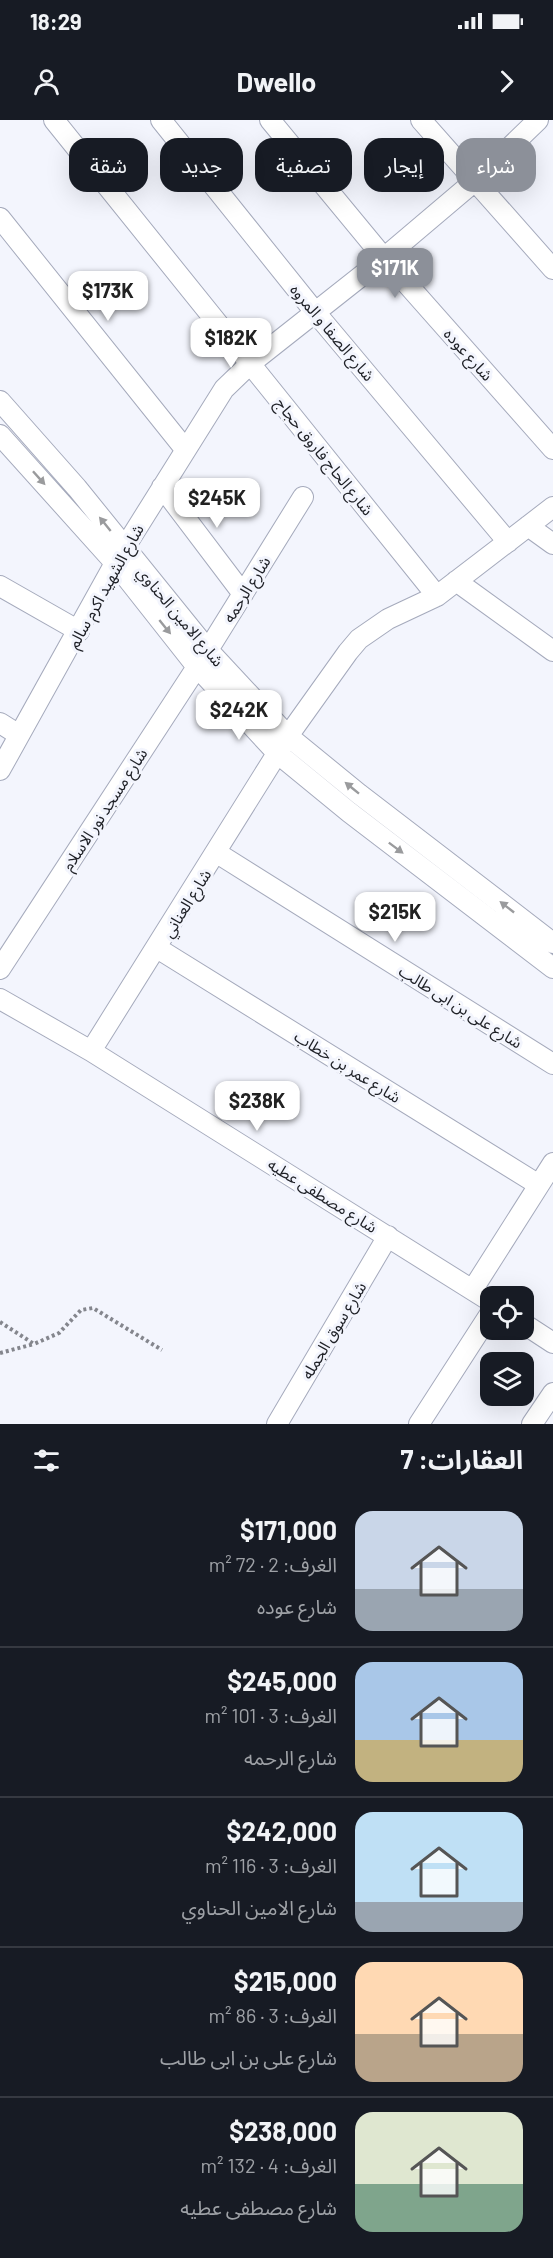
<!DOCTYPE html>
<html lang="ar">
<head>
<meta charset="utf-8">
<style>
	body { margin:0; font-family:Barlow,"Noto Sans Arabic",sans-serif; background:#20242c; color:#f1f3f6; direction:rtl; height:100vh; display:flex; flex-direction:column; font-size:22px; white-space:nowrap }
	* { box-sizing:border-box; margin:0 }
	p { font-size:20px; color:#9ea1a6 }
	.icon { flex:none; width:33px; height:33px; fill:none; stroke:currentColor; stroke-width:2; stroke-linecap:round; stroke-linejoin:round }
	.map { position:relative; height:1304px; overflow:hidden; direction:ltr }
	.side { display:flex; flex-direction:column; background:#171b24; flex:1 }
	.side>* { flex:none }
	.banner { position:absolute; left:18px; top:18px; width:518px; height:54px; direction:rtl; display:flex; gap:12px }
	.controls { position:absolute; left:480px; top:1166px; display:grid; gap:12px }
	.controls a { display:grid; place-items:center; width:54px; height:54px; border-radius:12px; background:#171b24; box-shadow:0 6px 24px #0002; font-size:30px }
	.price { position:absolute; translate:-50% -51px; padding:0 14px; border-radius:12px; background:#fff; color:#222; font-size:20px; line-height:39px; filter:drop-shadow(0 2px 3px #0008) }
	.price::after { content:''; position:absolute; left:50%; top:36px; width:18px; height:14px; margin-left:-9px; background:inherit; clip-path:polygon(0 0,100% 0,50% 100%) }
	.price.on { background:#8c9099; color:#fff }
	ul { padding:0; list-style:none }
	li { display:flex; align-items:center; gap:18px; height:150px; padding:0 30px }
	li+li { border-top:2px solid #363941 }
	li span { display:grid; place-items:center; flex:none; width:168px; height:120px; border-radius:18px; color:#555 }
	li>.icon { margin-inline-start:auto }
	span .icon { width:72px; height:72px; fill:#fffc; stroke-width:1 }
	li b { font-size:26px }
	h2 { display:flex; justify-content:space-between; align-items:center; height:72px; padding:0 30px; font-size:26px }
	.chip { padding:0 21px; border-radius:18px; background:#171b24; box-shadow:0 6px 24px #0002; font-size:21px; line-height:54px }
	.chip.on { background:#8c9099; color:#fff }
	.status { display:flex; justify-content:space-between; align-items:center; height:42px; padding:0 30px; background:#171b24; direction:ltr }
	.status svg { height:16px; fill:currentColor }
	header { display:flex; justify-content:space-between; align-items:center; height:78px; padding:0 30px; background:#171b24; font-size:27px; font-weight:700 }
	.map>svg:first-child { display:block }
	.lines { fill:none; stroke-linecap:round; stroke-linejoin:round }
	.minor-casing { stroke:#a5aabc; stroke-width:22 }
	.path { stroke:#84868d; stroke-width:4; stroke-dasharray:3 3; stroke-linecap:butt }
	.minor { stroke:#fff; stroke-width:20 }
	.oneway { fill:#9a9b9d }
	.labels { text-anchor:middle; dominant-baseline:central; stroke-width:6; stroke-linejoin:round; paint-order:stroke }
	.street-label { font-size:16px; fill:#1e2026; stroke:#f3f5fd }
</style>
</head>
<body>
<div class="status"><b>18:29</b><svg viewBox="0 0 49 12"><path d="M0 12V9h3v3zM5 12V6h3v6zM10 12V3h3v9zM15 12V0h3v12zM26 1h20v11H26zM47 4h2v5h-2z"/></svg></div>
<header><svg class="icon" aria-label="forward" viewBox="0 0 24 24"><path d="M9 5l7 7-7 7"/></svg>Dwello<svg class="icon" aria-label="person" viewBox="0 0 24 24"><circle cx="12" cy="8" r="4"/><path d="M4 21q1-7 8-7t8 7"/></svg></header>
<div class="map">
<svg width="553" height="1304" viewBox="0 0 553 1304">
	<rect width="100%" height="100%" fill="#f3f5fd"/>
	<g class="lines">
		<defs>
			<path id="minor" d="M54,0L437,476
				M161,0L315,192L508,422
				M270,0L384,138L553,329
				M421,0L553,149
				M0,98L185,329
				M0,281L77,368L208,530L288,616L359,674L553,823
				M0,315L115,443L197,547L277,633L349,692L553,848
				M162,367L243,474
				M528,406L553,424
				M456,461L553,531
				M0,466L79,511
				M0,603L19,615
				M0,650L115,443L224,269L251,243L384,138L476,60L538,0
				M217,733L553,944
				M157,828L539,1065
				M0,849L208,530L303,377
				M0,879L91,931L490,1181
				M91,931L288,616L348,532L359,519L388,499L437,476L553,387
				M473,1169L553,1043
				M524,1204L553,1223
				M277,1304L388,1116
				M419,1304L490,1194
				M532,1304L553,1273"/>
		</defs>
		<use href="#minor" class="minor-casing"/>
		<path class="path" d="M0,1202L34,1224L59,1213L81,1190L93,1188L162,1230
			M0,1233L34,1224"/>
		<use href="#minor" class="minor"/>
	</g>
	<defs><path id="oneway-solid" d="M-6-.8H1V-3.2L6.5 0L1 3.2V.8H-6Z" transform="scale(1.5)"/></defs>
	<g class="oneway">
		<use href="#oneway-solid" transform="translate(39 358) rotate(48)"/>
		<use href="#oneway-solid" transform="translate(105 404) rotate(-129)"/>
		<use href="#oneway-solid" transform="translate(165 507) rotate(51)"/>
		<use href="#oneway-solid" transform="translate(352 668) rotate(-141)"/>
		<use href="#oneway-solid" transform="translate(396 728) rotate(37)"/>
		<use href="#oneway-solid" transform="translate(507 787) rotate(-142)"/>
	</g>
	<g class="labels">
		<g class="street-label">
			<text transform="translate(333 212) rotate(50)">شارع الصفا و المروه</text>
			<text transform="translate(469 234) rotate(48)">شارع عوده</text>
			<text transform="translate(325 336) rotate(51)">شارع الحاج فاروق حجاج</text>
			<text transform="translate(105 466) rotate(-61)">شارع الشهيد اكرم سالم</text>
			<text transform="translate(246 469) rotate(-58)">شارع الرحمه</text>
			<text transform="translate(181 496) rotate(50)">شارع الامين الحناوي</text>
			<text transform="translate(104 689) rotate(-57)">شارع مسجد نور الاسلام</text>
			<text transform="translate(186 783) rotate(-58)">شارع العناني</text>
			<text transform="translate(461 886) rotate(32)">شارع على بن ابى طالب</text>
			<text transform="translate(348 946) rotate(32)">شارع عمر بن خطاب</text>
			<text transform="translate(323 1075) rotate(32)">شارع مصطفى عطيه</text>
			<text transform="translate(333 1210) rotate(-59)">شارع سوق الجمله</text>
		</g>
	</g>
</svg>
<div class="controls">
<a><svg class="icon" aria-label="locate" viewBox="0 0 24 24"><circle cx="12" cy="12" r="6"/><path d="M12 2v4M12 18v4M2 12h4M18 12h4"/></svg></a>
<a><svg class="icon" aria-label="layers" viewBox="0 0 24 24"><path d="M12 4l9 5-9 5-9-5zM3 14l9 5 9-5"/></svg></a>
</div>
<b class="price on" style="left:395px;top:179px">$171K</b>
<b class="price" style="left:108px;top:202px">$173K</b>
<b class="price" style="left:231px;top:249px">$182K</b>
<b class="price" style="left:217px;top:409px">$245K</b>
<b class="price" style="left:239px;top:621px">$242K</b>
<b class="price" style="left:395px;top:823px">$215K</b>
<b class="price" style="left:257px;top:1012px">$238K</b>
<div class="banner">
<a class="chip on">شراء</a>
<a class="chip">إيجار</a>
<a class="chip">تصفية</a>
<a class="chip">جديد</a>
<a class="chip">شقة</a>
</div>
</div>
<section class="side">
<h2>العقارات: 7<svg class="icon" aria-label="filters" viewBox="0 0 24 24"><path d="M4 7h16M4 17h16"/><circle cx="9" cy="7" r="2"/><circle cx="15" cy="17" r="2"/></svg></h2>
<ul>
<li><span style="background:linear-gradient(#c9d6e8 65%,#9aa5b1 0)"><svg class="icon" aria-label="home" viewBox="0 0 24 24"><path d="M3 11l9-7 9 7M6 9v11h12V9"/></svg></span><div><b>$171,000</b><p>الغرف: 2 · 72 m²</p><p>شارع عوده</p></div></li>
<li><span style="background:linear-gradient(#a9c7e8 65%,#c2b280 0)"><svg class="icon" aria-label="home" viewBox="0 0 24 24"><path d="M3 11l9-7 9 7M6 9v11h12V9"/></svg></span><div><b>$245,000</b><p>الغرف: 3 · 101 m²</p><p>شارع الرحمه</p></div></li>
<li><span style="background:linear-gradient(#bfe0f5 75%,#9aa5b1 0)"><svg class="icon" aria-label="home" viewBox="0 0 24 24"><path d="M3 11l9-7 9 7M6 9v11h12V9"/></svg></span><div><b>$242,000</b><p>الغرف: 3 · 116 m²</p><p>شارع الامين الحناوي</p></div></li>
<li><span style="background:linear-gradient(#ffd9b3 60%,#b9a48a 0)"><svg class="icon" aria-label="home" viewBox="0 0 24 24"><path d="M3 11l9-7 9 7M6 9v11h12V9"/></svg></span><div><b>$215,000</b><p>الغرف: 3 · 86 m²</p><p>شارع على بن ابى طالب</p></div></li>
<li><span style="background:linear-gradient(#dfe7d0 60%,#7fa58c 0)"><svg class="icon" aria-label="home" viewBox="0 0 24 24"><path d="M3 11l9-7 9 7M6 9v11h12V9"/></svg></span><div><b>$238,000</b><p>الغرف: 4 · 132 m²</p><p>شارع مصطفى عطيه</p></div></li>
</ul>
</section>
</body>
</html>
